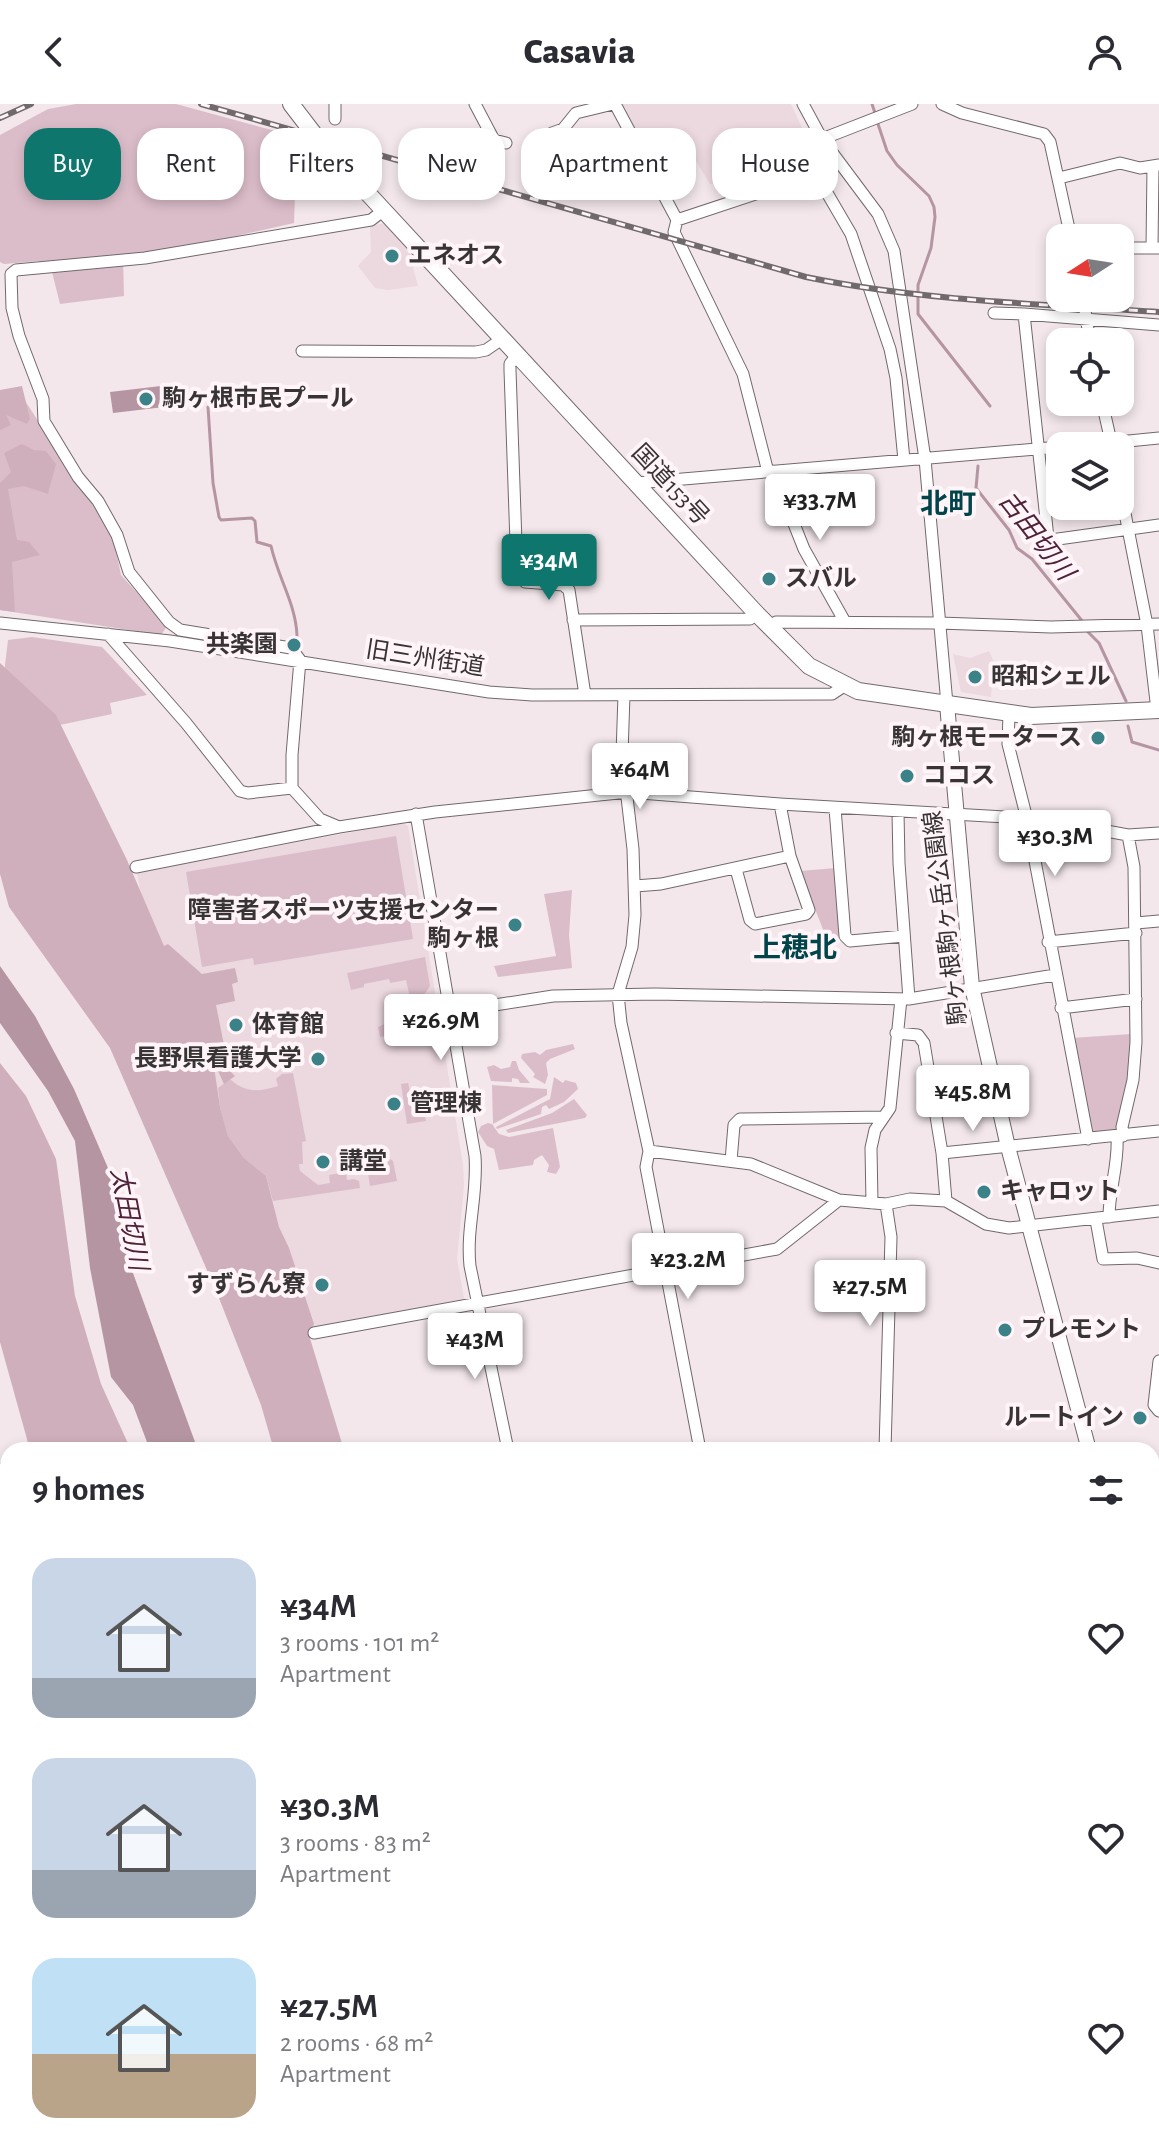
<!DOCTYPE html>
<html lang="en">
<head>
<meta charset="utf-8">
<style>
	body { margin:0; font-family:"Alegreya Sans","Noto Sans JP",sans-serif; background:#f2f2f3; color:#2b2b33; height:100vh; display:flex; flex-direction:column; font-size:30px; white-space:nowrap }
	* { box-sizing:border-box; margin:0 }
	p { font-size:26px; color:#7c7c81 }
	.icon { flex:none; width:44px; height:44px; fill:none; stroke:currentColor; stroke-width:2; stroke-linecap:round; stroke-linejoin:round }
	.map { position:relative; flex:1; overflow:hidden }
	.side { position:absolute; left:0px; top:1338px; width:1160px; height:714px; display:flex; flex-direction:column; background:#fff; border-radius:24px 24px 0 0; box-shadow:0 4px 12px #0003 }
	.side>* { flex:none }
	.banner { position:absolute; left:24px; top:24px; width:1112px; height:72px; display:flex; gap:16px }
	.needle { width:52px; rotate:258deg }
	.buttons { position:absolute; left:1046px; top:120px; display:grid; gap:16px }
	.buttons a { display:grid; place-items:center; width:88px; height:88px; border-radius:16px; background:#fff; box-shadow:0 4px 12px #0003; font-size:40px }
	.price { position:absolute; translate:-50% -68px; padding:0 18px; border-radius:8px; background:#fff; color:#222; font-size:26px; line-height:52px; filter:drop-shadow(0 2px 4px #0008) }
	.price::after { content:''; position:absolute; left:50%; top:48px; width:24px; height:18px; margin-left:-12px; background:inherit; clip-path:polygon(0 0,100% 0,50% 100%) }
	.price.active { background:#0f766e; color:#fff }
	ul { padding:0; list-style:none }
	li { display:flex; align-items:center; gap:24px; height:200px; padding:0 32px }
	li span { display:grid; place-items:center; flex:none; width:224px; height:160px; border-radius:24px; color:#555 }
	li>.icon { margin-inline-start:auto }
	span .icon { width:96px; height:96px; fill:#fffc; stroke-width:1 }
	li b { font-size:34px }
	h2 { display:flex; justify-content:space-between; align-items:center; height:96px; padding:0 32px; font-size:34px }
	.tag { padding:0 28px; border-radius:24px; background:#fff; box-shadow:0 4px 12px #0003; font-size:28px; line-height:72px }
	.tag.active { background:#0f766e; color:#fff }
	header { display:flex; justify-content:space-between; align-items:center; height:104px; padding:0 32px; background:#fff; font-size:36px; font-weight:800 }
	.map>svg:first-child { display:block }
	.built { fill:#ecd8df }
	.green { fill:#dbbdc9 }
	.forest { fill:#cfafbb }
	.water { fill:#b595a2 }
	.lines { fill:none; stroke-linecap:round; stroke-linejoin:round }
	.stream { stroke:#b595a2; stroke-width:3 }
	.minor-casing { stroke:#72686c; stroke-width:13 }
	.major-casing { stroke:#72686c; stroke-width:16 }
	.highway-casing { stroke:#72686c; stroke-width:18 }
	.minor { stroke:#fff; stroke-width:11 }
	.major { stroke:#fff; stroke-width:14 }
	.highway { stroke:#fff; stroke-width:16 }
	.rail-casing { stroke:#706a6c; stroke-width:6 }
	.rail { stroke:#fff5f9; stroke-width:3; stroke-dasharray:9; stroke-linecap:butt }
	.highway-bridge-casing { stroke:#72686c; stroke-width:18; stroke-linecap:butt }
	.highway-bridge { stroke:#fff; stroke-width:16 }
	.poi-dot { fill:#3a8288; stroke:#fff5f9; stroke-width:3 }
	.labels { text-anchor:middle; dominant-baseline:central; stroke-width:8; stroke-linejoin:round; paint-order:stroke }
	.poi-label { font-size:24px; font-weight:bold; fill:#383435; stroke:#fff5f9; text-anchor:start }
	.street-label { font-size:24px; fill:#383435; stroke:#fff5f9 }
	.water-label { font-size:26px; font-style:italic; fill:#4e2237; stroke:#fff5f9 }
	.quarter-label { font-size:28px; font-weight:bold; fill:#014449; stroke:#fff5f9 }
</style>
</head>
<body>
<header><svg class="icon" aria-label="back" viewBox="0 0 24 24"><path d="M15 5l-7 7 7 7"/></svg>Casavia<svg class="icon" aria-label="person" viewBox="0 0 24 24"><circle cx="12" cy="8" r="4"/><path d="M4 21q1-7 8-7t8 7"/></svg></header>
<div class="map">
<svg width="1159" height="2051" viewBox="0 0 1159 2051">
	<rect width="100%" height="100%" fill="#f3e7eb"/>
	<path class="built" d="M621,0H791L803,26L799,31L810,69L733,96L725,77L710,80L686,41L645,49Z
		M385,119L420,156L413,164L418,182L388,186L375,184L358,162L371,148L370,122Z
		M989,547L994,558L991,593L961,588L953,550L970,554Z
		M402,719L408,722L463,1061L464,1082L457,1155L465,1200L298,1230L147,828L137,768Z
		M1152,1609L1159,1633V1700L1152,1702Z
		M441,2044H672L674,2051H442Z"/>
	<path class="green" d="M76,0H176L297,33L294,119L179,145L123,152L124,192L60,200L50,160L41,161L39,157L4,160L0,158V31L48,5Z
		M18,286L104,418L114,437L121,471L167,522L161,531L0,506V289Z
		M32,533L102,543L147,591L110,599L112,610L36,626L3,578L8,536Z
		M396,732L413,835L254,861L253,854L202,863L186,768Z
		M836,764L840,836L828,838L800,767Z
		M572,786L569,831L572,864L498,873L494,862L556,852L544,790Z
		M425,853L430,882L420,897L413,898L415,906L406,908L407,914L402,915L403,920L397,921L398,927L394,928L395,930L380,933L378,923L398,914L397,907L404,905L402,896L410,894L406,876L390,879L389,875L364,880V883L351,886L347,869Z
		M1131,930L1129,975L1119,1025L1116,1028L1093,1030L1089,1025L1071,934Z
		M573,940L575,945L550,955L546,959L548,971L545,980L533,973L535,970L521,954L522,950L535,948L540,951L546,946Z
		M512,957H516L519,966L530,979H520L518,975L512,974V978L491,977L487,963L494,961L501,965L510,963Z
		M293,969L306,1037L302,1038L303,1060H299L300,1067L318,1081L330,1079L329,1071L346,1068L347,1076L354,1075L359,1077L360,1084L273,1097L266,1072L244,1054L228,1032L220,1003L218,984L230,975C245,989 259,988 278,982L276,975L282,970Z
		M554,973L563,979L565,976L576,979L578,985L564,998L549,1005L546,1001L542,1003L541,1010L497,1025L496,1023L550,995Z
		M408,979L412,996L432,993L434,1000H439L440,1006L424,1008L426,1017L407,1020L401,980Z
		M492,981L547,985V991L493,1020Z
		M574,995L587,1011L585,1014L508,1029L506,1026L552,1009Z
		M488,1019L492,1020L499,1030L509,1033L553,1024L560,1063L556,1070L547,1068L549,1061L542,1051L534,1056L533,1061L499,1066L494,1045L487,1042L478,1028L481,1022Z
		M382,1049L393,1057L397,1077L370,1082L366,1056L370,1051Z"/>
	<path class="forest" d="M22,282L30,315L27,320L6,311L11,321L0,326V286Z
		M22,340L34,346L46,347L56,360L48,390L24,382L8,385L17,436L29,438L40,451L12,458L15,508L0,506V379L11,368L4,349Z
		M0,559L56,611L127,756L164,842L168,840L202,870L235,864L238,878L232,880L235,897L216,901L225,946L235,945L236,954L227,956L229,966L235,972L224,980L213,956L220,1003L228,1032L244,1054L266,1072L279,1123L289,1144L314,1220L309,1231L344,1346H274L261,1301L217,1189L110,944L9,803L0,770Z
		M0,959L26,992L56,1055L75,1192L101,1280L131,1346H30L0,1238Z
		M14,2044H266L267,2051H3Z"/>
	<path class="water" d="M178,280L181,301L113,309L110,288Z
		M0,862L35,912L74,985L108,1064L130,1161L198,1346H150L133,1301L111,1273L90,1164L75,1037L48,987L0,919Z"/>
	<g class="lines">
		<path class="stream" d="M872,0L875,9
			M877,17L887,47L897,61L929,92L934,103L935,113L931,144L918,181V210L990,302
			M208,303L213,379L219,413L221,416L252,414L255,417L257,438L271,442C278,474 296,500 297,532
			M978,362L976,384L1009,426L1017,444L1032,455L1083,518
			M1088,528L1099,539L1126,597
			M1128,622L1132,638L1159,646"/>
		<defs>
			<path id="minor" d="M335,0V15
				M475,0L494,36L506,39
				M615,0L677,116L816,70L851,130L890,245L896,274L904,356
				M803,0L822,35L878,110L894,147L925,355L947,600
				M942,0L962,9L1044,30L1050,38L1071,134
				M552,29L563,25L576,9L613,0
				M822,35L912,0
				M1059,74L1120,59L1140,64L1159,61
				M384,106L371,116L145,154L16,166L11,170L12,204L19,232L43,295L44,317L78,373L98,397L117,431L129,468L169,518L180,526L291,544L300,556L292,651V684L320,715L339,723L435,708L628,688L780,700L1041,715L1128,731L1159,729
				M677,116L674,128L743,270L768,368
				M1120,144H1159
				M1152,144L1153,62
				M1083,194L1090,238
				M994,209L1024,210
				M1159,221L1024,210L1048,434L1051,436L1159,421
				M302,247L476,248L486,246L502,235
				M517,251L510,260V266L517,468L525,478L563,481L569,486L585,591
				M1102,298L1112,342
				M1078,342L1159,334
				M773,367L804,445L845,518
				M636,379L1060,343
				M1120,384L1147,521L1157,606
				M573,516L750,515L756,509
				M0,519L170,537L489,588L532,591L832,590L844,582
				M769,523L776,518L939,519L1051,523L1159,520
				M108,530L186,619L240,687L248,689L292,684
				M624,591L622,650L633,745L635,811L632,843L618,890L621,919L649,1047L751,1060L839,1096L886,1100L910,1095L946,1097L986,1120L1009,1124L1159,1107
				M1009,610L1008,640L1027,715L1088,1035
				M835,704L845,832L850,837L904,832
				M898,708L899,759L909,895
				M416,710L475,1052C478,1091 466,1124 470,1162L508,1346
				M136,763L339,723
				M736,765L750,816L755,820L806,810L809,806L790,752
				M635,782L661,780L790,752L780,700
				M1136,819L1159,817
				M1048,838L1136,829
				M1061,904L1136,895
				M450,908L553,892L655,890L909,895L1055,871
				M896,929L918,931L924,939L942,1049L946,1097
				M1123,1032L1122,1023L1133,976L1136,938L1134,763L1128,731
				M649,1047L646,1063L700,1346
				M942,1049L1159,1027
				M731,1057L734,1021L740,1015L884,1013
				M872,1099L871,1044L875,1026L890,1004L901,895
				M1109,1113C1109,1085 1119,1060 1117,1032
				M1096,1116L1103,1155L1137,1154L1159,1159
				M314,1229L777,1145L839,1096
				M1159,1257L1154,1301L1159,1307
				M885,1346L891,1133L886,1100
				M0,1365L7,1387L8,1421
				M1152,1468L1159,1467
				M0,1557L8,1555
				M1152,1806L1159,1804
				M0,1826L8,1825
				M1152,1877L1159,1919
				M685,2044L686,2051
				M832,2044L833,2051
				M981,2044L982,2051"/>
			<path id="major" d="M947,600L972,883L1008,1043L1089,1346
				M1152,1575L1159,1598"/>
			<path id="highway" d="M291,0L314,30
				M325,43L756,509L809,562L858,587L1031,612L1159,606"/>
		</defs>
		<use href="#minor" class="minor-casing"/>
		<use href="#major" class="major-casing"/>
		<use href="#highway" class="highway-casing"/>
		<use href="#minor" class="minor"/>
		<use href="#major" class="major"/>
		<use href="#highway" class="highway"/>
		<defs>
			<path id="rail" d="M201,0L806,173C922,197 1041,200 1159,208
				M0,14L31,0"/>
		</defs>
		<use href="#rail" class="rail-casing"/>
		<use href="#rail" class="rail"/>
		<defs>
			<path id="highway-bridge" d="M314,30L325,43"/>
		</defs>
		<use href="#highway-bridge" class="highway-bridge-casing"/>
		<use href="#highway-bridge" class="highway-bridge"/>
	</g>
	<g class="poi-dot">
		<circle cx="392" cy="152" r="8"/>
		<circle cx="146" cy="295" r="8"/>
		<circle cx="769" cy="475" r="8"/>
		<circle cx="294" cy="541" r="8"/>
		<circle cx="975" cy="573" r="8"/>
		<circle cx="1098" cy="634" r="8"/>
		<circle cx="907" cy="672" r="8"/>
		<circle cx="515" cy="821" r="8"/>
		<circle cx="236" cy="921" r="8"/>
		<circle cx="318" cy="955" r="8"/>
		<circle cx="394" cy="1000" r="8"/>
		<circle cx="323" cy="1058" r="8"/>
		<circle cx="984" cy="1088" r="8"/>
		<circle cx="322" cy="1181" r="8"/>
		<circle cx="1005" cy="1226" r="8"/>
		<circle cx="1140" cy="1314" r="8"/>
	</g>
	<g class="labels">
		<g class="poi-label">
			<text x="408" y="152">エネオス</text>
			<text x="162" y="295">駒ヶ根市民プール</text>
			<text x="785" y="475">スバル</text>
			<text x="278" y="541" text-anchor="end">共楽園</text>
			<text x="991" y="573">昭和シェル</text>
			<text x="1082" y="634" text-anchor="end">駒ヶ根モータース</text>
			<text x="923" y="672">ココス</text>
			<text x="499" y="807" text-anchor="end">障害者スポーツ支援センター<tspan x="499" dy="28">駒ヶ根</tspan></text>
			<text x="252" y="921">体育館</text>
			<text x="302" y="955" text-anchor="end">長野県看護大学</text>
			<text x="410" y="1000">管理棟</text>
			<text x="339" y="1058">講堂</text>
			<text x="1000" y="1088">キャロット</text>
			<text x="306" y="1181" text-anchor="end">すずらん寮</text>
			<text x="1021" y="1226">プレモント</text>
			<text x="1124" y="1314" text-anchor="end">ルートイン</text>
		</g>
		<g class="street-label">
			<text transform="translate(670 381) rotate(47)">国道153号</text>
			<text transform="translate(425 555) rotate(9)">旧三州街道</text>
			<text transform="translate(946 814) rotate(-97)">駒ヶ根駒ヶ岳公園線</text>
		</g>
		<g class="water-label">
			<text transform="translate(1036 432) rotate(52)">古田切川</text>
			<text transform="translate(129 1115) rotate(79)">太田切川</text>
		</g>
		<g class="quarter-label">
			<text x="948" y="401">北町</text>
			<text x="795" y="845">上穂北</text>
		</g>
	</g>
</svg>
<div class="buttons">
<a><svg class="needle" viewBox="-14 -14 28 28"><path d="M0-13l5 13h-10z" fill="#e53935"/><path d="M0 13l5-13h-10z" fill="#7c7c81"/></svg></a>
<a><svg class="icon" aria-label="locate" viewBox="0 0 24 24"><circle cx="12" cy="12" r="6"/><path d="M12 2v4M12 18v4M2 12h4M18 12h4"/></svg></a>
<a><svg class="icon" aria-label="layers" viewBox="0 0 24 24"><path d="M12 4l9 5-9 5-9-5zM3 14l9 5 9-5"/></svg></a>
</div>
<b class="price" style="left:820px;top:438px">¥33.7M</b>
<b class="price active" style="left:549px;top:498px">¥34M</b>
<b class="price" style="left:640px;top:707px">¥64M</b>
<b class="price" style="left:1055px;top:774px">¥30.3M</b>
<b class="price" style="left:441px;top:958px">¥26.9M</b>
<b class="price" style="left:973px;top:1029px">¥45.8M</b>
<b class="price" style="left:688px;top:1197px">¥23.2M</b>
<b class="price" style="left:870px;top:1224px">¥27.5M</b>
<b class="price" style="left:475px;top:1277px">¥43M</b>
<div class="banner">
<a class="tag active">Buy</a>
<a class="tag">Rent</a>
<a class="tag">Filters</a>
<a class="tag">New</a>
<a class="tag">Apartment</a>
<a class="tag">House</a>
</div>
<section class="side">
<h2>9 homes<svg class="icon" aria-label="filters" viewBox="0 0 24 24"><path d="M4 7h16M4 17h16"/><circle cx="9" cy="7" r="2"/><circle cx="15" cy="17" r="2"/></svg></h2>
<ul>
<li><span style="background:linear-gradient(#c9d6e8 75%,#9aa5b1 0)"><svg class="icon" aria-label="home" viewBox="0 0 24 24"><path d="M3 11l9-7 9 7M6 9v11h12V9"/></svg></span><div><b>¥34M</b><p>3 rooms · 101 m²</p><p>Apartment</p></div><svg class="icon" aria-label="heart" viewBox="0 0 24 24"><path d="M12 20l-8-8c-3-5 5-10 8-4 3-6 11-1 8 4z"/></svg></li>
<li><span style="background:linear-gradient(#c9d6e8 70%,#9aa5b1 0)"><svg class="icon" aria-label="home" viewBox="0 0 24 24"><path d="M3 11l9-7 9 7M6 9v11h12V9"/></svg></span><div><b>¥30.3M</b><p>3 rooms · 83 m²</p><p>Apartment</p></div><svg class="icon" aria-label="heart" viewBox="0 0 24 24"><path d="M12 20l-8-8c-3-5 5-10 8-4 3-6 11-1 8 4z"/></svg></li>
<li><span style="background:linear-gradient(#bfe0f5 60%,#b9a48a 0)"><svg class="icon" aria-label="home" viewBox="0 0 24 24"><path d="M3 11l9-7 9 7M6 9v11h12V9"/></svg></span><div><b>¥27.5M</b><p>2 rooms · 68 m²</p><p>Apartment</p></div><svg class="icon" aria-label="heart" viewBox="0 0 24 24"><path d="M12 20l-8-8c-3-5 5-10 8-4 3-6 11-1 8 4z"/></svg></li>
</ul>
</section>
</div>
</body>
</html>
